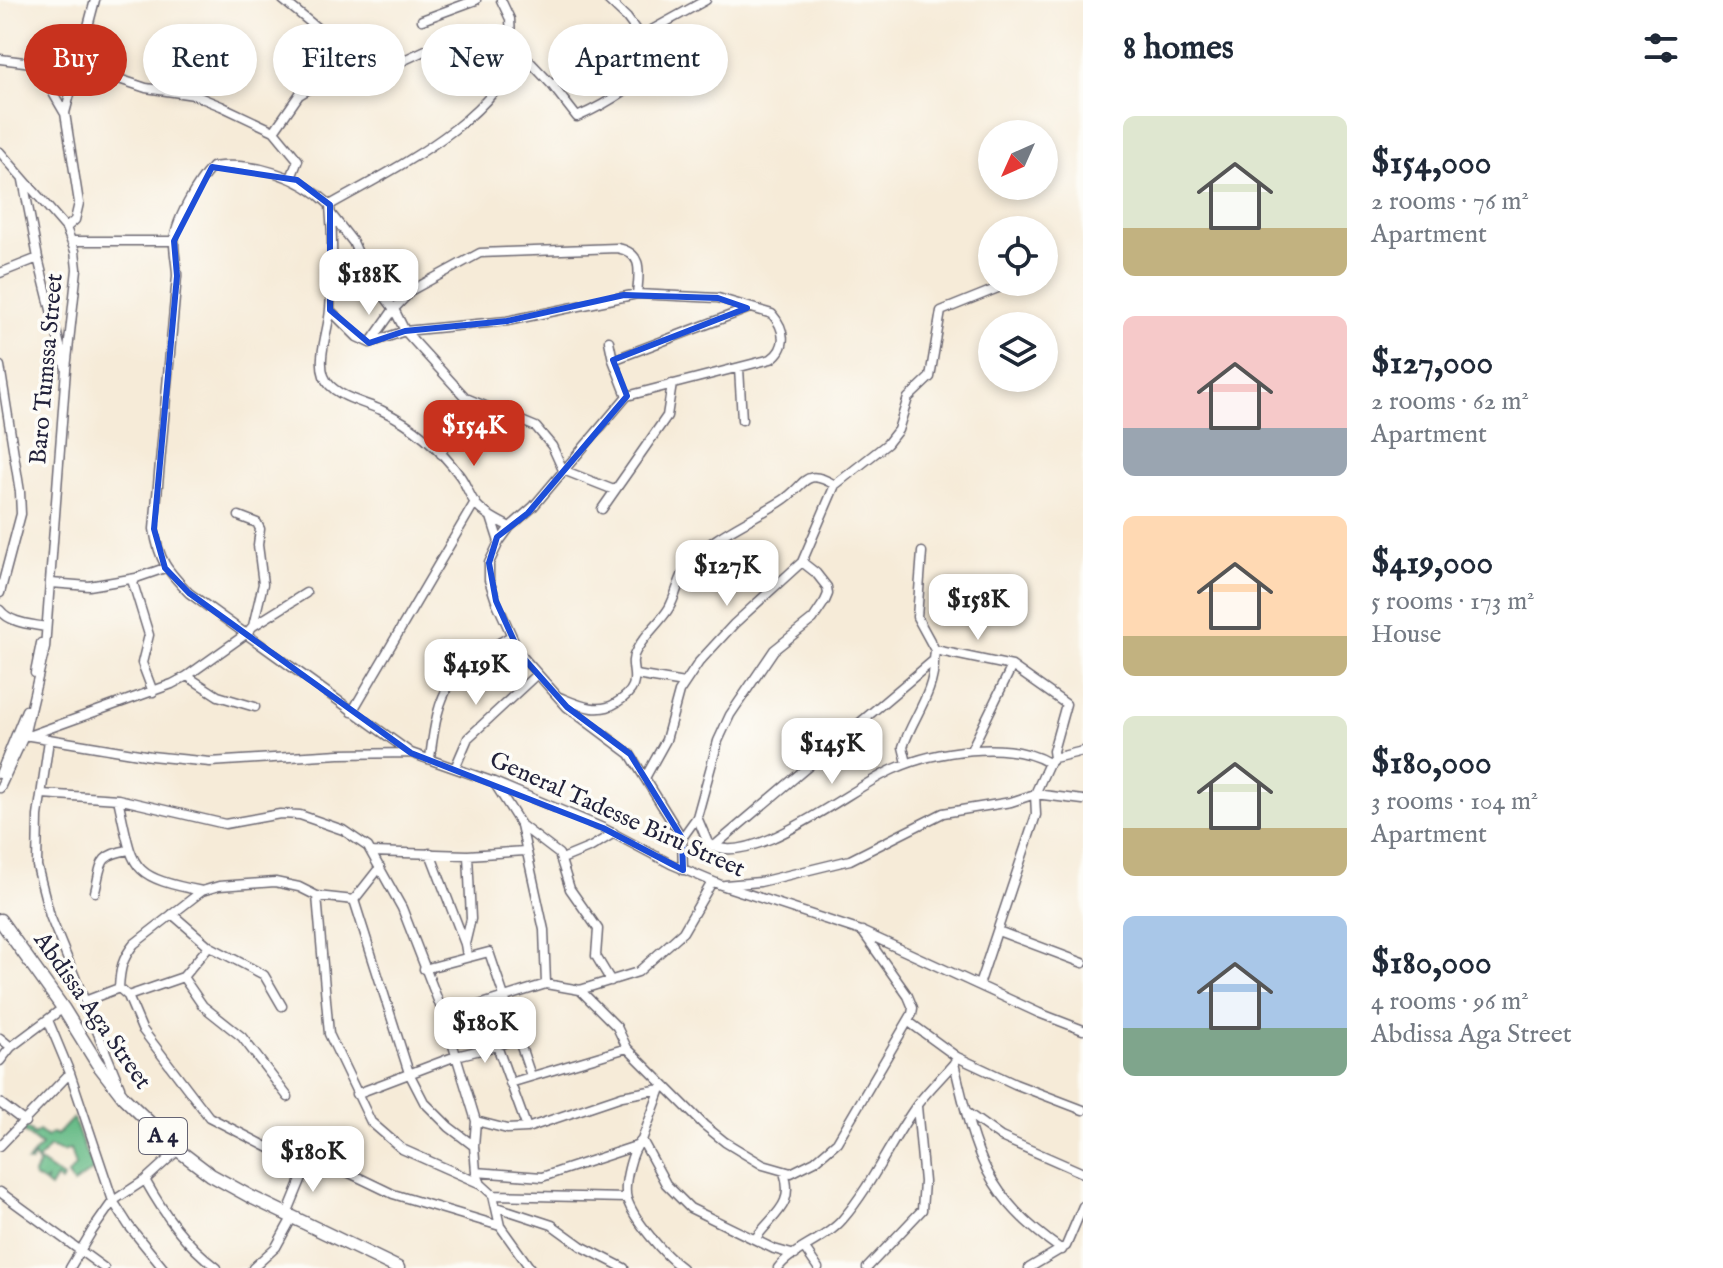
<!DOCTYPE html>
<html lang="en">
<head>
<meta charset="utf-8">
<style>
	body { margin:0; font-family:"IM FELL English",serif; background:#f6f6f7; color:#1f2937; height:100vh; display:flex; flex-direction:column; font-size:30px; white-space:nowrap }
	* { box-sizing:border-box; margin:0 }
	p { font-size:26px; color:#747a83 }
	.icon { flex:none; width:44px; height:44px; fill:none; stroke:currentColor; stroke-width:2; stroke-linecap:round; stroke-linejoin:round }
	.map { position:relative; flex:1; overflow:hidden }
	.drawer { display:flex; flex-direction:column; background:#fff; width:640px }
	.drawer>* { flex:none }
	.banner { position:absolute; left:24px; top:24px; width:760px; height:72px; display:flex; gap:16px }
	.needle { width:52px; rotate:225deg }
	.fabs { position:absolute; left:978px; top:120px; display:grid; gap:16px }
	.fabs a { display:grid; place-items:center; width:80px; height:80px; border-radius:50%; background:#fff; box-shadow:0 4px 12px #0003; font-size:40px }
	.price { position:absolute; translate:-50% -68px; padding:0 18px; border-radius:16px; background:#fff; color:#222; font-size:26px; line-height:52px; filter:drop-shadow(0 2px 4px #0008) }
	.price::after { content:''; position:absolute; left:50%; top:48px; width:24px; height:18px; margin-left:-12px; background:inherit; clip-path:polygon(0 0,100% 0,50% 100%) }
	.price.active { background:#c8321e; color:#fff }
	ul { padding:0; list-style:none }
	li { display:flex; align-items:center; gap:24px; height:200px; padding:0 40px }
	li span { display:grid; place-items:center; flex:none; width:224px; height:160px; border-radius:12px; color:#555 }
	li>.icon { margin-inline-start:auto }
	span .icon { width:96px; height:96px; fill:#fffc; stroke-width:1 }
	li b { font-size:34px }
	h2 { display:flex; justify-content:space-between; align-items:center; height:96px; padding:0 40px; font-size:34px }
	.chip { padding:0 28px; border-radius:36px; background:#fff; box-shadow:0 4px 12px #0003; font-size:28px; line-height:72px }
	.chip.active { background:#c8321e; color:#fff }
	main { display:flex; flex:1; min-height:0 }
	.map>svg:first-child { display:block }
	.forest { fill:#68bb87; stroke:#456e61; stroke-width:2 }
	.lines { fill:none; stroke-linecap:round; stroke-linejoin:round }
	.minor-casing { stroke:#6c6872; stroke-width:11 }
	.highway-casing { stroke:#6c6872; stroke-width:15 }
	.minor { stroke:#fff; stroke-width:8 }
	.highway { stroke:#fff; stroke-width:12 }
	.marked { fill:none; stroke:#1d4ed8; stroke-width:6; stroke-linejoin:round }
	.labels { text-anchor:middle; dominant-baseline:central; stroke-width:7; stroke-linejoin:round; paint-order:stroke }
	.shield { fill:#fdfcf7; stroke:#646373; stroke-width:2 }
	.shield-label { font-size:22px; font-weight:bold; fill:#22223b }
	.street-label { font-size:24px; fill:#22223b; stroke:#fdfcf7 }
</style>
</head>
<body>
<main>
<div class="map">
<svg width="1083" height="1268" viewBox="0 0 1083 1268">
	<rect width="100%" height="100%" fill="#fdfcf7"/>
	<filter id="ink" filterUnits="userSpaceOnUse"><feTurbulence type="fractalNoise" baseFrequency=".0125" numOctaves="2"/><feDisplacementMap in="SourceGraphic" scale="16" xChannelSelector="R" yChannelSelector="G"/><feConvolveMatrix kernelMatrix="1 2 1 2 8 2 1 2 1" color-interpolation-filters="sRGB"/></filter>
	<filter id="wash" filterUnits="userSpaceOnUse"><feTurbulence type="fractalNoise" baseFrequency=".006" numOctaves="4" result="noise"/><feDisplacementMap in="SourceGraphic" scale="32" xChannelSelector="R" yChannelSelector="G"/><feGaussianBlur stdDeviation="1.8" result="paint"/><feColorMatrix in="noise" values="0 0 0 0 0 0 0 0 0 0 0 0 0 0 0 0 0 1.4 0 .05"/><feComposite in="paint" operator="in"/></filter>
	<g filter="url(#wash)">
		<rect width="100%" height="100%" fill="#f6ebd8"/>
		<path class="forest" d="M73,1118L86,1153L96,1168L73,1184L68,1175L75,1166L70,1149L63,1152L49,1147L38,1161L63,1178L61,1182L56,1178L50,1188L45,1184L47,1179L44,1183L33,1176L39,1164L34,1156L31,1163L27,1162L41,1146L21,1130L24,1125L34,1135L39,1131L47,1137L53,1133L57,1135Z"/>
	</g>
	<g filter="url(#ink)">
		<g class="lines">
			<defs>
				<path id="minor" d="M501,0L510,19L511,39L516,47L552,85L577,117C598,108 659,76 658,51L647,33
					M608,0L627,18L641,37
					M422,20L476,0
					M86,41L108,72L119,79L146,88L194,95L221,106L274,131L298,160L291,178
					M0,59L32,63L38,67L64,112
					M552,85L706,0
					M299,95L309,89L361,80L428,49L457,43L511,39
					M274,131L299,95L322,51V39L316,27L283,0
					M0,152L66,228L75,251L77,269L66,369L45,648L24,736L0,788
					M23,180L38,258L65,366
					M330,205C387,172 503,118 516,47
					M331,214L353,242L368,275L394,309L405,331L466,398L536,427L552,446L563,470L614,490
					M66,228L75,220L79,203L65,113L95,0
					M73,241H174
					M1044,270L1047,269
					M0,273L38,258
					M330,310L357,337L370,343L405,331L507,321L637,294L718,298L772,314C785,329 788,347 771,359L627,396L533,507L510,527L499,542L489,563V580L496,601L520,654L567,707L630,754L682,838L683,870
					M609,341L613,360L627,396
					M370,343L394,309L412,290L480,253L617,248C644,253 639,272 637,294
					M613,360L747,309
					M0,366L20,492L21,514L0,593
					M739,368L742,420
					M441,454L466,398
					M602,509L667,416L672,384
					M239,516L257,523L260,529L258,545L263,584L253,626
					M491,517L499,542
					M51,583L89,586L136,578
					M0,610C10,623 30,624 45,627
					M935,650L1012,666L1066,704L1053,751L1054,758L1049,763L1035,794L1036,815L979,985
					M35,673L41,643
					M636,675L684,683
					M187,676L218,696L255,707
					M153,692L142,663L149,635L133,583L136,578L165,568
					M559,697C577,704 598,715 616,703C649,683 625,669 636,651C644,635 660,623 669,608C677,594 679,576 689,563C709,538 753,519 780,502C807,486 802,466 835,485
					M352,712L475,502
					M18,734L151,756L210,762L339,754L411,753L494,782L603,828L671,864L721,885L861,931L1039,1013L1083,1030
					M28,736L172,684L187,676L246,634L253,626L306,593
					M49,740L38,816L37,866L50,916L120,1087
					M971,750L1012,666
					M411,753L189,593C167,570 159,561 154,529L177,276C177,265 174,254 174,243C174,222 198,182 212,167C253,161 300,176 330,205C333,239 333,275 330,309C329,329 317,357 324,376C331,396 364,402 381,410C413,425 439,447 460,476C466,484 469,495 475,503C484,514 498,521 510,527
					M430,758C439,686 448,672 511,636
					M1054,758L1083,751
					M907,763L903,747C912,718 935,693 934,660
					M455,768L468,738L537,674
					M0,774L26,710
					M645,778L666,740L679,692L699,662L734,624L802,562L835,485L887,444L898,430L908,398L930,377L941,311L1013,282
					M495,784L521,825L559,854L570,889L598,929L596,956L611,981
					M42,794L118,799L225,824L280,814L300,815L343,830L368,847L402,908L444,1016L476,1121L474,1146L476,1172L481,1184
					M118,799C134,869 127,876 202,891
					M697,817L708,843C749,873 853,786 894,769C934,751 1009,739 1049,763
					M521,825L544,930L546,984
					M682,838L697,817L718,741L730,715L774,650L813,619L825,601L828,594L827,587L816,573L802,562
					M713,847L934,660L935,650L917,617L922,552
					M372,852L468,855L525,851
					M430,853L465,944L467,956
					M562,859L591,847L614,833
					M725,885L760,882L850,860L943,813L1011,802L1035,794L1083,800
					M95,892C102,864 97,855 129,850
					M317,896L329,1034L371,1122L402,1149L481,1184L493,1195L500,1226L530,1268
					M354,900L409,1073L424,1102L449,1127L474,1146
					M172,914L209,946L264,975L282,1006
					M998,931L1083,963
					M465,944L471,919L468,855
					M424,969L489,952L531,1076
					M183,977L203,1006L242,1037L288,1097
					M119,988L128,996L142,1029L209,1117L279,1153L341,1169L393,1194L500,1226
					M119,988C120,969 122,959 134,944L202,891L219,886L275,882L299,887L317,896L354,900L380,867
					M580,990L617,1027L627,1048L704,1125L725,1142L763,1165L791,1173L815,1161L837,1142L912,1014L913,1008L908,996L862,931
					M128,996L183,977L209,946
					M85,1001L119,988
					M444,1016L546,984L580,990L638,972L683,932L712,882
					M48,1020L70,1073L113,1201L129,1226L163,1268
					M909,1022L957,1057L1015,1084L1083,1110
					M0,1038L11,1047
					M497,1046L519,1037
					M0,1061L11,1047L63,1008
					M954,1063C975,1152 983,1195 1062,1250
					M510,1083L627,1048
					M660,1091L642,1140C631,1150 623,1186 627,1199C634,1220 664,1255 682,1268
					M356,1094L456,1056L497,1046L527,1128
					M0,1103L25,1122
					M966,1112L1001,1137L1083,1173
					M476,1121L507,1129L527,1128L622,1096L661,1089
					M642,1140L666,1184L690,1208L774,1249L795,1255
					M0,1146L70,1073
					M476,1172L542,1177L636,1146
					M145,1180C164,1214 185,1244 217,1268
					M0,1192L104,1268
					M493,1195L626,1198
					M497,1207L552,1225L581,1246L624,1268
					M287,1214L308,1163
					M756,1238C774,1213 795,1206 784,1172
					M805,1249L818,1268
					M70,1268L92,1231L113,1201L145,1180L178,1150
					M253,1268L276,1247L293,1216
					M778,1268C791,1250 825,1240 842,1220C873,1184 890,1142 917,1105C928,1090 942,1077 954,1063L957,1057
					M867,1268L922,1210L924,1182L917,1106
					M1029,1268L1066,1246L1083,1206"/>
				<path id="highway" d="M0,920L63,1008L97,1063L124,1098L178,1150L211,1175L251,1197L398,1268"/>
			</defs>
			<use href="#minor" class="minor-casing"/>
			<use href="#highway" class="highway-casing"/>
			<use href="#minor" class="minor"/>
			<use href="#highway" class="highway"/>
		</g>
	</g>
	<path class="marked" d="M212,167L297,180L330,205V310L369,343L405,331L507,321L624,295L718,298L747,308L613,360L627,396L528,513L497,537L489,563L496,601L520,654L567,707L630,754L682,838L683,870L603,828L411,753L189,593L165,568L154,529L177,276L174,241Z"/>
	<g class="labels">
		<rect class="shield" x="139" y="1118" width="48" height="36" rx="6"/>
		<g class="shield-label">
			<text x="163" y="1136">A 4</text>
		</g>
		<g class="street-label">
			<text transform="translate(47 369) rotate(-85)">Baro Tumssa Street</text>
			<text transform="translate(617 815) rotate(24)">General Tadesse Biru Street</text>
			<text transform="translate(92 1011) rotate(55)">Abdissa Aga Street</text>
		</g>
	</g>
</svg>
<div class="fabs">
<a><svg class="needle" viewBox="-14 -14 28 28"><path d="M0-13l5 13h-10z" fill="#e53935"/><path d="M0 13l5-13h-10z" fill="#747a83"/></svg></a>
<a><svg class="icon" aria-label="locate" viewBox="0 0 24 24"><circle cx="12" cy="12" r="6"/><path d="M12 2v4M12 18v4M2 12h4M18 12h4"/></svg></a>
<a><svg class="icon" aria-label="layers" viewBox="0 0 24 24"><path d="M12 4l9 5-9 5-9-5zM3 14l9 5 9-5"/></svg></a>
</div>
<b class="price" style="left:369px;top:317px">$188K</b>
<b class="price active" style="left:474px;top:468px">$154K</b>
<b class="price" style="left:727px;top:608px">$127K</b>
<b class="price" style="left:978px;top:642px">$158K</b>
<b class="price" style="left:476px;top:707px">$419K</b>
<b class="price" style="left:832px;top:786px">$145K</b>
<b class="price" style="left:485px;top:1065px">$180K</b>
<b class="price" style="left:313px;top:1194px">$180K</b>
<div class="banner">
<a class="chip active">Buy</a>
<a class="chip">Rent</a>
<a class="chip">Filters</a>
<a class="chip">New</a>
<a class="chip">Apartment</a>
</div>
</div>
<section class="drawer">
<h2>8 homes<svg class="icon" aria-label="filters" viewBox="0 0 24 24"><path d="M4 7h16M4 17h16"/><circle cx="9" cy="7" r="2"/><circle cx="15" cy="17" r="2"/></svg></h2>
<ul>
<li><span style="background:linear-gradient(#dfe7d0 70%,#c2b280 0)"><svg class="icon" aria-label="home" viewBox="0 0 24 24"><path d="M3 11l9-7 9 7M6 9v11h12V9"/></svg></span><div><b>$154,000</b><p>2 rooms · 76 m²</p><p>Apartment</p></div></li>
<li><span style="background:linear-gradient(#f6c9c9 70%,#9aa5b1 0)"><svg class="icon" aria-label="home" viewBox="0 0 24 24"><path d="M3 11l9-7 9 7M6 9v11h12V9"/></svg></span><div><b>$127,000</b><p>2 rooms · 62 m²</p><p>Apartment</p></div></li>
<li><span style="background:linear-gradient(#ffd9b3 75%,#c2b280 0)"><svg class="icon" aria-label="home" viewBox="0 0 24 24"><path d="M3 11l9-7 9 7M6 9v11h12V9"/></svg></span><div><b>$419,000</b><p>5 rooms · 173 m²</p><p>House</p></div></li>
<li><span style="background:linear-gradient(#dfe7d0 70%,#c2b280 0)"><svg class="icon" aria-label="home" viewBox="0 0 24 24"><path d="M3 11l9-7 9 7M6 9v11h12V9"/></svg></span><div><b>$180,000</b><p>3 rooms · 104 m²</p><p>Apartment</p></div></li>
<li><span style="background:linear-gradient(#a9c7e8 70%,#7fa58c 0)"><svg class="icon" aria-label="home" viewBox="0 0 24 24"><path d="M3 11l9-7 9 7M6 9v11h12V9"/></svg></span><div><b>$180,000</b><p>4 rooms · 96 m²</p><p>Abdissa Aga Street</p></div></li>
</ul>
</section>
</main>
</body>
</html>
